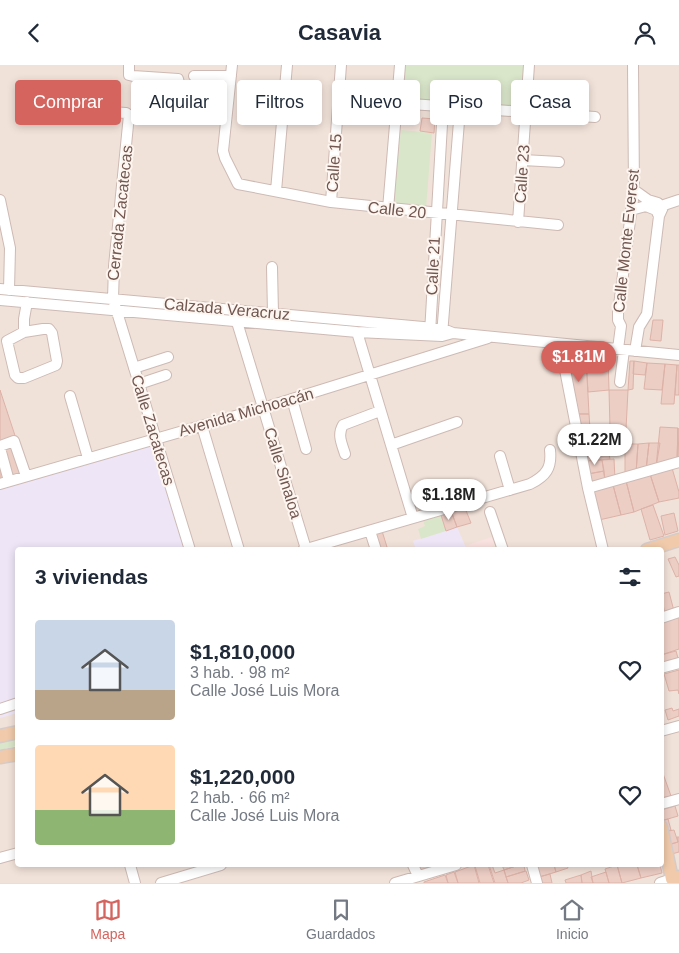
<!DOCTYPE html>
<html lang="es">
<head>
<meta charset="utf-8">
<style>
	body { margin:0; font-family:Helvetica,sans-serif; background:#f2f2f3; color:#1f2937; height:100vh; display:flex; flex-direction:column; font-size:19px; white-space:nowrap }
	* { box-sizing:border-box; margin:0 }
	p { font-size:16px; color:#747a83 }
	.icon { flex:none; width:28px; height:28px; fill:none; stroke:currentColor; stroke-width:2; stroke-linecap:round; stroke-linejoin:round }
	.map { position:relative; flex:1; overflow:hidden }
	.drawer { position:absolute; left:15px; top:482px; width:649px; height:320px; display:flex; flex-direction:column; background:#fff; border-radius:5px; box-shadow:0 2px 8px #0003 }
	.drawer>* { flex:none }
	.hud { position:absolute; left:15px; top:15px; width:650px; height:45px; display:flex; gap:10px }
	.price { position:absolute; translate:-50% -42px; padding:0 11px; border-radius:18px; background:#fff; color:#222; font-size:16px; line-height:32px; filter:drop-shadow(0 1px 2px #0008) }
	.price::after { content:''; position:absolute; left:50%; top:30px; width:15px; height:11px; margin-left:-8px; background:inherit; clip-path:polygon(0 0,100% 0,50% 100%) }
	.price.current { background:#d5645e; color:#fff }
	ul { padding:0; list-style:none }
	li { display:flex; align-items:center; gap:15px; height:125px; padding:0 20px }
	li span { display:grid; place-items:center; flex:none; width:140px; height:100px; border-radius:5px; color:#555 }
	li>.icon { margin-inline-start:auto }
	span .icon { width:60px; height:60px; fill:#fffc; stroke-width:1 }
	li b { font-size:21px }
	h2 { display:flex; justify-content:space-between; align-items:center; height:60px; padding:0 20px; font-size:21px }
	.chip { padding:0 18px; border-radius:5px; background:#fff; box-shadow:0 2px 8px #0003; font-size:18px; line-height:45px }
	.chip.current { background:#d5645e; color:#fff }
	header { display:flex; justify-content:space-between; align-items:center; height:65px; padding:0 20px; background:#fff; font-size:22px; font-weight:600 }
	.tabs { display:flex; justify-content:space-around; align-items:center; height:70px; border-top:1px solid #e0e1e3; background:#fff; font-size:14px; color:#747a83 }
	.tabs a { display:grid; justify-items:center; gap:2px }
	.tabs .current { color:#d5645e }
	.map>svg:first-child { display:block }
	.residential { fill:#f1e2d9 }
	.commercial { fill:#f9e2df }
	.education { fill:#eee6f7 }
	.green { fill:#dae6ca }
	.building { fill:#eccec5; stroke:#ddb2a7 }
	.lines { fill:none; stroke-linecap:round; stroke-linejoin:round }
	.minor-casing { stroke:#cdbab4; stroke-width:12 }
	.major-casing { stroke:#d5ccca; stroke-width:15 }
	.minor { stroke:#fff; stroke-width:10 }
	.major { stroke:#f0caab; stroke-width:12 }
	.labels { text-anchor:middle; dominant-baseline:central; stroke-width:4; stroke-linejoin:round; paint-order:stroke }
	.street-label { font-size:16px; fill:#725650; stroke:#fdf6f0 }
</style>
</head>
<body>
<header><svg class="icon" aria-label="back" viewBox="0 0 24 24"><path d="M15 5l-7 7 7 7"/></svg>Casavia<svg class="icon" aria-label="person" viewBox="0 0 24 24"><circle cx="12" cy="8" r="4"/><path d="M4 21q1-7 8-7t8 7"/></svg></header>
<div class="map">
<svg width="679" height="818" viewBox="0 0 679 818">
	<rect width="100%" height="100%" fill="#faf1ea"/>
	<path class="residential" d="M0,0H679V818H0V698L17,695L18,800H661V485H18L17,678L0,681Z"/>
	<path class="commercial" d="M492,472L495,481L480,485H467L465,481Z"/>
	<path class="education" d="M156,374L190,485H18L17,648L0,653V419Z
		M457,462L467,485H416L413,476Z"/>
	<path class="green" d="M405,0H524L520,40L516,44L405,34L402,31Z
		M401,65L432,68L426,144L393,141Z
		M441,450L446,466L421,474L418,464L425,461L423,455Z
		M17,673V681L0,685V677Z"/>
	<path class="building" d="M422,53L435,54L434,68L420,66Z
		M653,255H663L661,276L650,275Z
		M566,291L586,292L589,349H576Z
		M586,292L608,294L609,325L588,327Z
		M630,296H634L633,324L628,325Z
		M634,296L647,298L645,310L633,309Z
		M647,298L665,299L662,325L644,324Z
		M665,299L677,300L674,339H661Z
		M677,300H679V330H675Z
		M0,325L27,407L0,415Z
		M609,325H628L626,364L610,363Z
		M576,349H589L590,364H579Z
		M660,362L678,363L677,396L656,402Z
		M612,363V379L583,384L579,364Z
		M678,363L679,395L677,396Z
		M649,378L646,405L636,408L638,379Z
		M649,378H660L656,402L646,405Z
		M625,379H638L636,408L625,411Z
		M607,380L610,394L585,396L583,384Z
		M614,394L615,414L605,416L602,395Z
		M602,395L604,406L588,409L585,396Z
		M672,403L679,427V433L659,437L650,409Z
		M604,406L605,416L590,421L588,409Z
		M650,409L659,437L634,447L626,416Z
		M626,416L634,447L621,450L613,420Z
		M613,420L621,450L599,455L592,424Z
		M653,440L664,471L650,475L641,444Z
		M465,443L471,458L457,462L451,446Z
		M451,446L457,462L446,466L441,450Z
		M674,448L678,466L665,470L661,451Z
		M382,466L387,482L378,485L373,470Z
		M675,492L679,500V511L676,512L668,494Z
		M669,527L674,546L665,549L661,529Z
		M679,550V584L661,590V556Z
		M676,586L678,593L661,599V590Z
		M679,605V629L678,625L669,626L664,609Z
		M672,643L673,646L679,644V651L668,655L665,645Z
		M661,703L671,731L661,733V728H663Z
		M675,741L678,751L661,756V745Z
		M668,754L671,765L663,767L661,756Z
		M674,765L678,777L666,780L663,767Z
		M677,772H679V787L668,790L666,781L678,777Z
		M416,800H433V801L418,806Z
		M474,800L479,818H458L455,807Z
		M488,800L494,818H480L475,801Z
		M489,800H492L495,808L504,805L508,818H495Z
		M502,800H519L504,805Z
		M519,800H524L525,806L506,812L504,805Z
		M535,800H554L556,807L539,812Z
		M554,800H567L568,803L556,807Z
		M617,800H637L641,813L622,818Z
		M617,800L622,818H609L605,804Z
		M637,800H660L662,808L641,813Z
		M526,806L529,815L521,818H508L506,812Z
		M591,806L593,818H582L581,810Z
		M454,807L458,818H448L446,810Z
		M606,807L609,818H593L591,812Z
		M550,809L552,818H541L539,812Z
		M445,810L448,818H424V817Z
		M581,810L582,818H566L565,815Z"/>
	<g class="lines">
		<defs>
			<path id="minor" d="M129,0V10L133,11L178,14L179,18L176,51L148,53
				M232,0L223,86L225,93L238,119L331,137L558,160
				M194,11H231
				M397,38L595,52
				M66,44L126,48L129,50L114,201L113,234L190,485
				M523,95L559,97
				M634,125L648,135L658,138
				M276,126L287,0
				M0,135L10,183L9,225
				M331,137L341,0
				M664,140L679,135
				M388,144L400,0
				M631,145L646,141L656,145L659,151
				M518,157L529,0
				M272,202L273,248
				M0,224L423,262L443,264L453,268L679,290
				M0,235L357,267L442,271L453,268
				M237,250V257L306,484
				M43,264H49L52,268L57,296L56,300L24,313H18L15,310L7,276L24,267Z
				M24,267V254L27,237
				M357,267L413,453
				M430,268L443,42
				M442,270L460,44
				M560,279L588,423L603,485
				M618,284L621,261L618,255V248L634,125L633,0
				M635,286L639,262L647,249L659,151L664,140
				M134,303L168,292
				M620,317L624,285
				M139,319L166,310
				M70,331L88,393
				M292,334L306,384
				M202,361L239,485
				M391,380L457,357
				M0,381L14,376L26,411
				M0,383L9,416
				M345,389C342,379 337,370 343,360L380,346
				M500,391L510,425
				M0,419L263,343L488,273
				M588,423L679,397
				M490,447L503,485
				M370,466L376,485
				M303,485L530,419C546,411 552,403 550,385
				M661,553L679,547
				M661,603L679,598
				M0,644L18,638
				M661,666L679,661
				M661,739L679,734
				M0,793L18,788
				M130,800L135,818
				M413,800L418,811
				M532,800L537,818
				M161,818L221,800
				M395,818L456,800
				M660,818L672,814L673,818"/>
			<path id="major" d="M647,485L679,475
				M0,671L18,667
				M0,692L18,689
				M661,762L672,814L679,812"/>
		</defs>
		<use href="#minor" class="minor-casing"/>
		<use href="#major" class="major-casing"/>
		<use href="#minor" class="minor"/>
		<use href="#major" class="major"/>
	</g>
	<g class="labels">
		<g class="street-label">
			<text transform="translate(334 98) rotate(-86)">Calle 15</text>
			<text transform="translate(522 109) rotate(-86)">Calle 23</text>
			<text transform="translate(397 145) rotate(6)">Calle 20</text>
			<text transform="translate(120 148) rotate(-84)">Cerrada Zacatecas</text>
			<text transform="translate(626 176) rotate(-84)">Calle Monte Everest</text>
			<text transform="translate(433 201) rotate(-87)">Calle 21</text>
			<text transform="translate(227 244) rotate(5)">Calzada Veracruz</text>
			<text transform="translate(246 347) rotate(-16)">Avenida Michoacán</text>
			<text transform="translate(153 365) rotate(73)">Calle Zacatecas</text>
			<text transform="translate(283 408) rotate(73)">Calle Sinaloa</text>
		</g>
	</g>
</svg>
<b class="price current" style="left:579px;top:318px">$1.81M</b>
<b class="price" style="left:595px;top:401px">$1.22M</b>
<b class="price" style="left:449px;top:456px">$1.18M</b>
<div class="hud">
<a class="chip current">Comprar</a>
<a class="chip">Alquilar</a>
<a class="chip">Filtros</a>
<a class="chip">Nuevo</a>
<a class="chip">Piso</a>
<a class="chip">Casa</a>
</div>
<section class="drawer">
<h2>3 viviendas<svg class="icon" aria-label="filters" viewBox="0 0 24 24"><path d="M4 7h16M4 17h16"/><circle cx="9" cy="7" r="2"/><circle cx="15" cy="17" r="2"/></svg></h2>
<ul>
<li><span style="background:linear-gradient(#c9d6e8 70%,#b9a48a 0)"><svg class="icon" aria-label="home" viewBox="0 0 24 24"><path d="M3 11l9-7 9 7M6 9v11h12V9"/></svg></span><div><b>$1,810,000</b><p>3 hab. · 98 m²</p><p>Calle José Luis Mora</p></div><svg class="icon" aria-label="heart" viewBox="0 0 24 24"><path d="M12 20l-8-8c-3-5 5-10 8-4 3-6 11-1 8 4z"/></svg></li>
<li><span style="background:linear-gradient(#ffd9b3 65%,#8fb573 0)"><svg class="icon" aria-label="home" viewBox="0 0 24 24"><path d="M3 11l9-7 9 7M6 9v11h12V9"/></svg></span><div><b>$1,220,000</b><p>2 hab. · 66 m²</p><p>Calle José Luis Mora</p></div><svg class="icon" aria-label="heart" viewBox="0 0 24 24"><path d="M12 20l-8-8c-3-5 5-10 8-4 3-6 11-1 8 4z"/></svg></li>
</ul>
</section>
</div>
<nav class="tabs">
<a class="current"><svg class="icon" aria-label="map" viewBox="0 0 24 24"><path d="M3 6l6-2 6 2 6-2v14l-6 2-6-2-6 2zM9 4v14M15 6v14"/></svg>Mapa</a>
<a><svg class="icon" aria-label="saved" viewBox="0 0 24 24"><path d="M7 4h10v16l-5-4-5 4z"/></svg>Guardados</a>
<a><svg class="icon" aria-label="home" viewBox="0 0 24 24"><path d="M3 11l9-7 9 7M6 9v11h12V9"/></svg>Inicio</a>
</nav>
</body>
</html>
